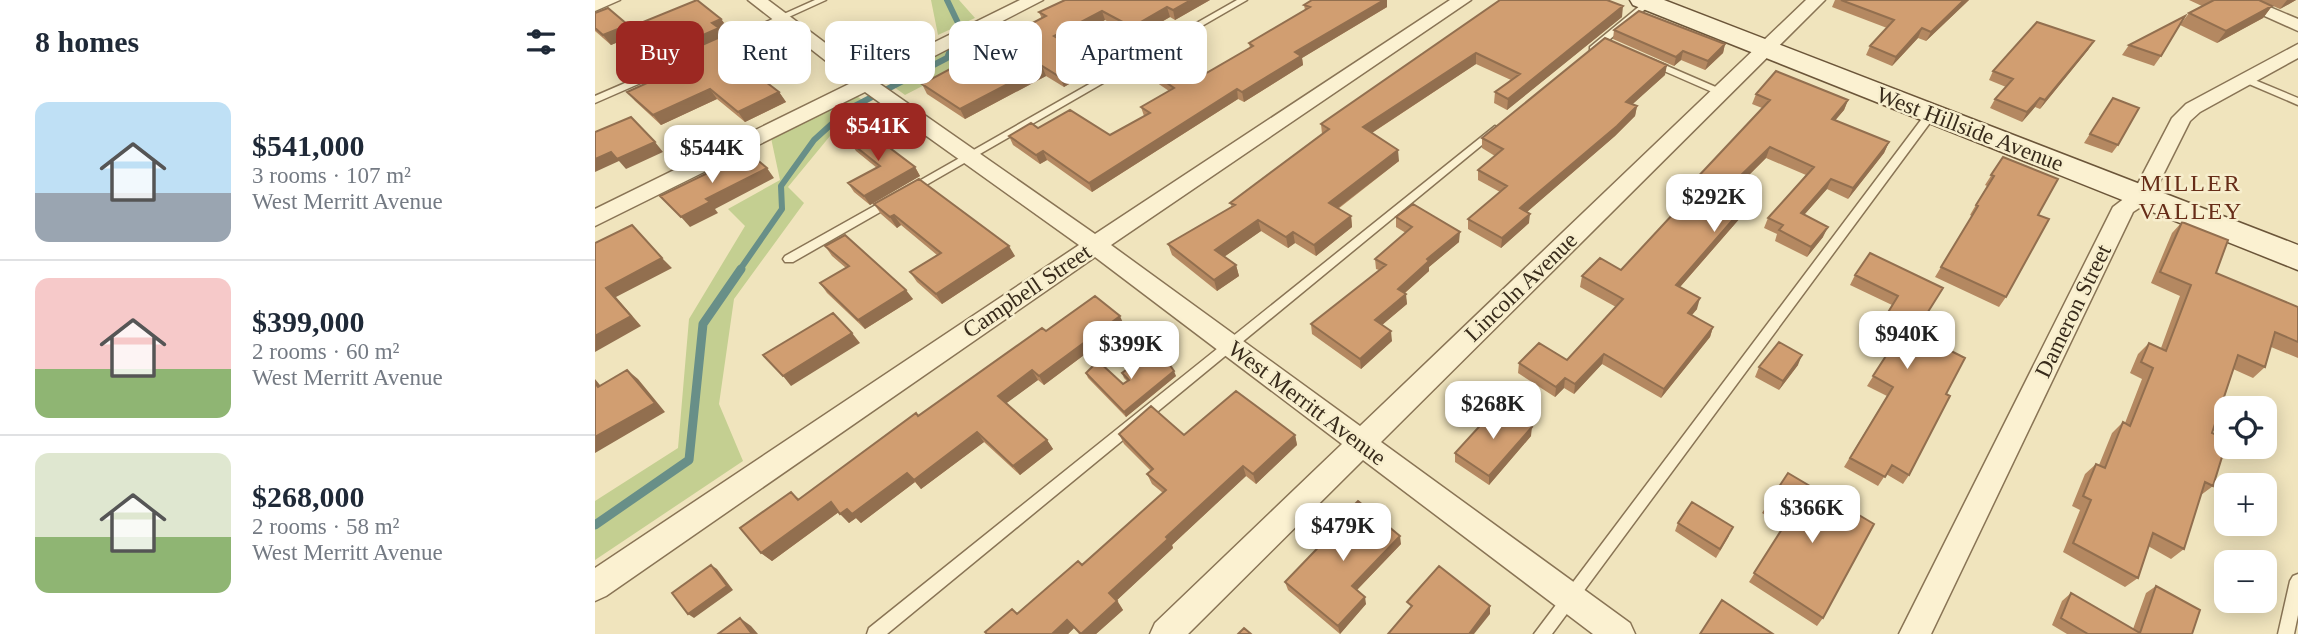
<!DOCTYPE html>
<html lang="en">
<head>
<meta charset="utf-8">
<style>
	body { margin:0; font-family:"Times New Roman",serif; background:#f6f6f7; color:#1f2937; height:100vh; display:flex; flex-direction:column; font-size:26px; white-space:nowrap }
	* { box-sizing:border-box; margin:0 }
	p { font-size:23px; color:#747a83 }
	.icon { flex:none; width:38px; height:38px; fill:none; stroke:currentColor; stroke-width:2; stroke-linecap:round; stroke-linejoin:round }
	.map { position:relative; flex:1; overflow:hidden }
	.details { display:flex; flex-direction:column; background:#fff; width:595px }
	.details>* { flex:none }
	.hud { position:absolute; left:21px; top:21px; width:665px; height:63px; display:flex; gap:14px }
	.controls { position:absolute; left:1619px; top:396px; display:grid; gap:14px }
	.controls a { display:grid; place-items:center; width:63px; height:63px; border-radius:14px; background:#fff; box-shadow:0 4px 18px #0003; font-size:35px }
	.price { position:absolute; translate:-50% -60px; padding:0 16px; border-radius:14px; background:#fff; color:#222; font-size:23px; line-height:46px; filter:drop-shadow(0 2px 4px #0008) }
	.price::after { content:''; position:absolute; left:50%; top:42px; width:21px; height:16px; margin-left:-10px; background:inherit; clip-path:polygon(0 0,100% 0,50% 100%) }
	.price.active { background:#9c2822; color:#fff }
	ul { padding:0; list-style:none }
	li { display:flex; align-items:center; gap:21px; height:175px; padding:0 35px }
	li+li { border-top:2px solid #e0e1e3 }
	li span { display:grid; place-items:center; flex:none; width:196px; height:140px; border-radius:14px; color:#555 }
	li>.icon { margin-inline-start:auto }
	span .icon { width:84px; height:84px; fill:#fffc; stroke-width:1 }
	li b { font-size:30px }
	h2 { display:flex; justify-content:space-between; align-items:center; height:84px; padding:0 35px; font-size:30px }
	.chip { padding:0 24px; border-radius:14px; background:#fff; box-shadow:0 4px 18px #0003; font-size:24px; line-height:63px }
	.chip.active { background:#9c2822; color:#fff }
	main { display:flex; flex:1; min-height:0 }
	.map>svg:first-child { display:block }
	.green { fill:#c4cf91 }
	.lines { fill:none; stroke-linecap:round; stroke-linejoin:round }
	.stream-far1 { stroke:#688f88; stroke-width:6 }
	.stream { stroke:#688f88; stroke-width:9 }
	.lane-casing { stroke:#897455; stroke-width:3 }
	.street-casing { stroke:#897455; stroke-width:3 }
	.secondary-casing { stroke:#6b5539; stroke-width:3 }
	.lane { fill:#fbf1d1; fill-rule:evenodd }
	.street { fill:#fbf1d1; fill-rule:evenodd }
	.secondary { fill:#fbf1d1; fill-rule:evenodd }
	.wall { fill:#b48861 }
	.shaded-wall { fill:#926f4f }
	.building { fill:#d19e71; stroke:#926f4f; stroke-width:2 }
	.labels { text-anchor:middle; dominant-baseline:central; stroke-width:5; stroke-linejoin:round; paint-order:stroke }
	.street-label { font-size:23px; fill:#382b1b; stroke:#f7eecd }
	.neighbourhood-label { font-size:24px; letter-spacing:2px; fill:#672d18; stroke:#f7eecd }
</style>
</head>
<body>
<main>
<section class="details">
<h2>8 homes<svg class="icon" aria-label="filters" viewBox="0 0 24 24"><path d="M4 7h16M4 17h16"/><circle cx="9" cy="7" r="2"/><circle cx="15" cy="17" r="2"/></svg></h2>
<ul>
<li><span style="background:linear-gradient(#bfe0f5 65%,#9aa5b1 0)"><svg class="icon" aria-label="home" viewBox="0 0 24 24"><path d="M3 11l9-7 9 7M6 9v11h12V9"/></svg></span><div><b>$541,000</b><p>3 rooms · 107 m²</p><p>West Merritt Avenue</p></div></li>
<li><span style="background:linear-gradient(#f6c9c9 65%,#8fb573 0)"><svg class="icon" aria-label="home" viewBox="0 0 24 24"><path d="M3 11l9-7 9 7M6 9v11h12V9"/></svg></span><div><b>$399,000</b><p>2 rooms · 60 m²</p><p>West Merritt Avenue</p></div></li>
<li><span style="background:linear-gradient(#dfe7d0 60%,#8fb573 0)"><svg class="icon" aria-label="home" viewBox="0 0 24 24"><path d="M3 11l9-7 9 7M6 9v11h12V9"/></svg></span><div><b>$268,000</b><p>2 rooms · 58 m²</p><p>West Merritt Avenue</p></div></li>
</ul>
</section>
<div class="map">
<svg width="1703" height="634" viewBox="0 0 1703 634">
	<rect width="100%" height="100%" fill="#f0e4bd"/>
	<path class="green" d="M336,0H364L380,18L343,35Z
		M378,35L399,49L310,95L288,79Z
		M259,94L274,105L249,119L193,187L209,203L139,299L124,404L148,461L0,560V501L83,448L94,319L150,226L133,209L185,180L176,138Z"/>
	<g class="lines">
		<path class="stream-far1" d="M352,0L364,25
			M144,271L187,209L186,186L219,140L252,110L352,58L356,48"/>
		<path class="stream" d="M0,525L94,460L108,324L146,269"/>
		<defs>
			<path id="lane" d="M220,0H231L128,47L125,48L120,45Z
				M642,0H652L319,192L315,193L310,189Z
				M1052,0H1061L1001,51H995V47Z
				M102,52L105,53V57L0,103V96Z
				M1056,59L1130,91L1132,93L1130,95H1124L1053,64L1051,62Z
				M1650,76L1703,98V105L1647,81V77Z
				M1336,111L1340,112V116L957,634H939L1332,112Z
				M900,126L905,129L904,131L292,634H272L274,628Z
				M297,196L301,197L302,200L301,203L198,262H190L188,259L190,256Z
				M1703,574V615L1699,634H1683L1695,581L1698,576Z"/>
			<path id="street" d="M0,0H25L0,11Z
				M153,0H173L273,75L425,0H448L285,84L500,234L855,0H876L516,245L765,426L1211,0H1230L786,442L1035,623L1040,634H998L768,460L593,634H555L560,623L747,444L500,257L11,596L0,601V568L484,245L270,92L0,226V209L258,82Z
				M1634,0H1658L1703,19V31Z
				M1703,44V58L1605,112L1595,121L1555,201L1538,212L1336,634H1304L1518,207L1539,191L1577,118L1591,104Z"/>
			<path id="secondary" d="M1035,0H1069L1703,245V270L1038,5Z"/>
		</defs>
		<use href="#lane" class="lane-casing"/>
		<use href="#street" class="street-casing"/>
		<use href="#secondary" class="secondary-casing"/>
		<use href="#lane" class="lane"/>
		<use href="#street" class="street"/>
		<use href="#secondary" class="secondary"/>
	</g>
	<path class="wall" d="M615,0L580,20L575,17L540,37L510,20L470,42L498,59L501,68L469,87L451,76L370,119L332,94L327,84L368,63L364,55L399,43L447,19L444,12Z
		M905,0L1027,17L912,110L899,103L900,92L916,80L881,64L777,133L804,161L743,209L756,216L757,227L721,256L700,243L693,248L666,231L629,257L641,265L644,276L622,291L577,255L573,244L637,207L635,203L727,134L726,124Z
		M1240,0H1374L1331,41L1323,38L1297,66L1271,55L1275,46L1292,28L1237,7Z
		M1594,0H1664L1677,6L1668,18L1622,43L1585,25L1594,13L1607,6Z
		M1664,0H1701L1685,9Z
		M709,5L792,7L707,58L708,65L649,102L643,99L497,192L452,160L445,164L418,145L414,136L443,128L515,135L549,116L546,107L574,91L552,76L549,67L601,79L655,48L654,43L710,10Z
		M0,13L33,25L40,35L16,45L0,31Z
		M126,19L132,27L125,30L129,36L172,69L161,74L184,92L191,102L150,122L122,99L66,125L40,101L32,92L90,66L83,57L80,58L49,32L43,24Z
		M1019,30L1130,44L1128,53L1110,70L1086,60L1079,66L1018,39Z
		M1499,41L1493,50L1445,109L1440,107L1427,122L1395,108L1400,99L1411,87L1394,80L1398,71Z
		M1534,45L1566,56L1559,66L1527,55Z
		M1070,75L1037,104L1042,106L1040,116L1020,136L932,212L934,223L906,248L873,229V219L905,192L883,180V170L900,156L887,148V138Z
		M1161,94L1253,100L1249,110L1240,120L1294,142L1289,153L1253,199L1232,189L1209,215L1228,237L1212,257L1180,241L1182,234L1169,228L1173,218L1211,175L1171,158L1145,184L1159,202L1085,287L1102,309L1097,315L1118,327L1115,337L1066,398L1007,364L979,394L969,388L960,397L923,373L924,363L972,360L1021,307L985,287L987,276L1026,270L1098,194L1095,193L1098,182L1167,108L1157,104Z
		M1518,98L1523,145L1517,153L1489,143Z
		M255,142L320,167L325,176L275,205L259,192L253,183L282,168L261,151Z
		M1408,157L1443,215L1411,297L1404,307L1340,277L1377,216L1375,215L1392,186L1390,185Z
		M279,204L420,256L347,304L322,282L315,272L342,255L306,225L302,228L286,214Z
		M801,217L864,242L834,267V271L810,293L812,304L787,325L797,341L766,369L717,334L716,324L784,270L781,269L780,259L811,233L801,227Z
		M1587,222L1621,273L1703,307V358L1676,347L1670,367L1658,378L1638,369L1617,433L1618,486L1606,495L1589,549L1576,559L1553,546L1543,578L1530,587L1468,552L1485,510L1477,506L1490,474L1501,464L1504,465L1517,433L1528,422L1530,423L1547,379L1535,373L1543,354L1554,343L1566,348L1585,296L1556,283L1577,233Z
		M230,246L318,299L270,329L232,293L225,283L251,268L237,256Z
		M1275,253L1326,323L1350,348L1351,394L1314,475L1308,484L1291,474L1283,486L1249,467L1292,396L1272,386L1294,351L1275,342L1297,305L1255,285L1260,275Z
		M529,325L449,385L443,380L411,403L452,440L458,449L425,475L389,442L326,489L320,482L266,523L261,518L254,523L244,512L177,561L166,553L196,492L204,499L323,416L451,331Z
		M555,365L581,376L531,417L493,378L491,373L528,384L532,381L529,378L527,373Z
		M1203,365L1184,390L1160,377L1164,367Z
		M524,434L589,435H700L702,445L661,484L651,476L577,545L578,548L522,600L528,610L501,634H484L479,628L473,634H392L422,614L487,565L568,493L557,484L552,474L556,471L529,444Z
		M936,436L894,485L860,462V453Z
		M1193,473L1228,618L1222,626L1154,582L1189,526L1167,513Z
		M1083,523L1134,536L1121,558L1080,531Z
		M737,527L806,544L762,590L771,604L745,634L693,590L690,582L738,532Z
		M1561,586L1597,634H1472L1457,625L1467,601L1476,593L1538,629L1551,593Z"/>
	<path class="shaded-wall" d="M596,0H615L580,20L578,10Z
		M789,0H792V7L707,58L708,65L649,102L647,92L700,52Z
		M1369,0H1374L1331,41L1336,32Z
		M1692,0H1701L1685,9Z
		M1028,6L1027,17L912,110L913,99Z
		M1677,6L1668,18L1622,43L1631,31Z
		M572,7L575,17L540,37L537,27Z
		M507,11L510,20L463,46L459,36Z
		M126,19L132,27L125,30L130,37L80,58L74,50L117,23Z
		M33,25L40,35L16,45L8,35Z
		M1327,28L1323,38L1297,66L1301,57Z
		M1499,41L1493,50L1445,109L1450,100Z
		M1130,44L1128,53L1110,70L1113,61Z
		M1088,51L1086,60L1079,66L1081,57Z
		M881,53V64L769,138L768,127Z
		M165,59L172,69L157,75L150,66Z
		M498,59L501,68L469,87L465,77Z
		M1072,65L1070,75L1029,112L1031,102Z
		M447,66L451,76L370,119L365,109Z
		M115,89L122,99L66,125L58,115Z
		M642,89L643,99L497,192L494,183Z
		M184,92L191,102L150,122L143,112Z
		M1445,98L1440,107L1427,122L1432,112Z
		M1253,100L1249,110L1233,129L1237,119Z
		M1042,106L1040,116L1020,136L925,218V208Z
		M60,142L68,152L31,169L24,161L0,172V159L16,152Z
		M1294,142L1289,153L1253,199L1258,188Z
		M1175,147L1171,158L1137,192L1140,181Z
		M803,150L804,161L735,214L734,203Z
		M448,151L452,160L445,164L441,155Z
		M320,167L325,176L275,205L269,196Z
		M172,168L179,178L120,209L123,213L95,227L86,217L111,199Z
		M1236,179L1232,189L1201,224L1206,213Z
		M1162,192L1159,202L1078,295L1081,285Z
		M935,214L934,223L906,248L907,238Z
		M299,215L306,225L302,228L295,217Z
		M756,216L757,227L721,256L719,245Z
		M663,220L666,231L623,261L620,250Z
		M1233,227L1228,237L1212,257L1216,247Z
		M698,232L700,243L693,248L691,237Z
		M865,232L864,242L834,267V271L804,298L803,289L832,259Z
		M414,246L420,256L347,304L341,294Z
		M67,258L77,268L21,297L46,326L0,352V336L11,288Z
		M641,265L644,276L622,291L619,280Z
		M311,290L318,299L270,329L263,320Z
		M811,294L812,304L781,330L780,320Z
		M1105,298L1102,309L1090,323L1093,313Z
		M525,316L529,325L449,385L444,376Z
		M1118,327L1115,337L1066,398L1069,389Z
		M796,331L797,341L766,369L765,359Z
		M257,333L265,343L196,386L188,376Z
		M1009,354L1007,364L979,394L980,384Z
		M1207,355L1203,365L1184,390L1188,381Z
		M32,370L43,379L70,412L0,453V437Z
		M437,370L443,380L409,405L403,396Z
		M579,371L581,376L531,417L529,412Z
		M970,378L969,388L960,397L961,387Z
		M0,379L14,396L3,387L0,383Z
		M937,427L936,436L894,485V476Z
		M382,432L389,442L326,489L319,480Z
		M700,435L702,445L661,484L658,474Z
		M452,440L458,449L425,475L418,466Z
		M648,466L651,476L577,545L578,548L520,602L514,593L571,537Z
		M312,473L320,482L266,523L261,518L254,523L245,514Z
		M236,502L245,511L177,561L166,553Z
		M805,536L806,544L758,594L757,586Z
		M116,565L122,569L138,590L99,618L93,614Z
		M770,597L771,604L745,634L743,626Z
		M522,601L528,610L501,634H486Z
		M895,606V614L879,634H874Z
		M145,618L156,626L163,634H157Z
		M472,620L479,628L473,634H457Z"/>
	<path class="building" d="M102,0L126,19L117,23L124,28L74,50L43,24Z
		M470,0H596L578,10L572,7L537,27L507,11L459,36L498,59L465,77L447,66L365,109L327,84L372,60L364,55L395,40L399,43L451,16L444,12Z
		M717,0H789L700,52L706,56L647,92L642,89L494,183L448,151L441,155L414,136L436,123L443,128L475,110L515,135L555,113L546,107L579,88L549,67L556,56L601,79L658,46L654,43L715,7L709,5Z
		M905,0H1012L1028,6L913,99L900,92L925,74L881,53L768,127L803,150L734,203L756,216L719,245L698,232L691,237L663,220L620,250L641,265L619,280L573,244L640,205L635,203L734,129L726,124Z
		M1246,0H1369L1336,32L1327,28L1301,57L1275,46L1299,20Z
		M1619,0H1664L1677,6L1631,31L1594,13Z
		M13,8L33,25L8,35L0,28V13Z
		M1044,11L1130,44L1113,61L1088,51L1081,57L1019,30Z
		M1590,16L1566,56L1534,45Z
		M1442,22L1499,41L1450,100L1445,98L1432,112L1400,99L1418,79L1398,71Z
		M132,34L165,59L150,66L184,92L143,112L115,89L58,115L32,92L92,65L82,56Z
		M1010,38L1072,65L1031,102L1042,106L1022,126L925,208L935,214L907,238L873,219L912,186L883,170L908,149L887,138Z
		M1181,71L1253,100L1237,119L1294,142L1258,188L1236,179L1206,213L1233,227L1216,247L1184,230L1188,225L1173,218L1219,167L1175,147L1140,181L1162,192L1081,285L1105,298L1093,313L1118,327L1069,389L1009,354L980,384L970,378L961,387L924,363L944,343L972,360L1028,299L987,276L1005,258L1026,270L1105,185L1098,182L1175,100L1161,94Z
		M1518,98L1544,108L1523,145L1495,134Z
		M36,117L60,142L22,159L16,152L0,159V132Z
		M267,127L320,167L269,196L253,183L285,166L255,142Z
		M154,153L172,168L111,199L115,202L86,217L65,196Z
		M1408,157L1463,179L1443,215L1454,219L1411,297L1346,267L1383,206L1381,205L1399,176L1396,175Z
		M324,179L414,246L341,294L315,272L346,253L299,215L295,217L279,204Z
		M818,204L865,232L832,259L834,261L803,289L811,294L780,320L796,331L765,359L716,324L791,265L780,259L817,227L801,217Z
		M1587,222L1633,240L1621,273L1703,307V342L1680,332L1670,367L1643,355L1617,433L1631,439V444L1618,486L1610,482L1589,549L1558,533L1543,578L1478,543L1496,500L1488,496L1501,464L1510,468L1528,422L1535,426L1558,368L1546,362L1554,343L1571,351L1596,285L1565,272Z
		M37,225L67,258L11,288L36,316L0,336V243Z
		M250,235L311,290L263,320L225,283L254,266L230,246Z
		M1275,253L1348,288L1326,323L1356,337L1350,348L1370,358L1351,394L1355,396L1314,475L1297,465L1290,477L1255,458L1298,387L1278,376L1300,342L1281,332L1303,296L1260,275Z
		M500,296L525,316L444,376L437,370L403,396L452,440L418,466L382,432L319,480L312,473L257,514L252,509L245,514L236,502L166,553L145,528L196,492L203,500L321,413L323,416L447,328L451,331Z
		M238,313L257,333L188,376L168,355Z
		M1184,342L1207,355L1188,381L1164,367Z
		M568,355L579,371L529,412L491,373L503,361L528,384L534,380L527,373L548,358L555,365Z
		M32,370L60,403L0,437V383L3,387Z
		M641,391L700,435L658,474L648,466L571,537L573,539L514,593L522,601L486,634L472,620L457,634H392L390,632L417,609L422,614L483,561L487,565L571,490L552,474L558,469L524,434L556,406L589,435Z
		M903,406L937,427L894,476L860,453Z
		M1193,473L1279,524L1228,618L1159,573L1194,518L1172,505Z
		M763,501L805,536L757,586L770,597L743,626L690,582L741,529L737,527Z
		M1097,502L1138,527L1125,549L1083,523Z
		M116,565L132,586L93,614L77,593Z
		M844,566L895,606L874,634H793L817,606L812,602Z
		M1561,586L1605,610L1597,634H1493L1466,618L1476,593L1545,633Z
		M1127,600L1178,634H1105Z
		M145,618L157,634H123Z
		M649,628L656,634H643Z"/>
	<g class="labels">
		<g class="street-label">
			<text transform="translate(1375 129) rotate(21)">West Hillside Avenue</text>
			<text transform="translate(926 287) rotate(-44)">Lincoln Avenue</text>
			<text transform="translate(432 291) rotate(-34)">Campbell Street</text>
			<text transform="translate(1478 311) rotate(-64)">Dameron Street</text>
			<text transform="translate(712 403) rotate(37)">West Merritt Avenue</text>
		</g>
		<g class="neighbourhood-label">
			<text x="1596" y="183">MILLER<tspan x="1596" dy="28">VALLEY</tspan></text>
		</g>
	</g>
</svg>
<div class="controls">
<a><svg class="icon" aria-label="locate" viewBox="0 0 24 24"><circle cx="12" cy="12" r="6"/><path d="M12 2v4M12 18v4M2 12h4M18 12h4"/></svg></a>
<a>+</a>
<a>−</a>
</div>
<b class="price active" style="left:283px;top:163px">$541K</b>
<b class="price" style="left:117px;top:185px">$544K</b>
<b class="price" style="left:1119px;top:234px">$292K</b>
<b class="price" style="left:1312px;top:371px">$940K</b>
<b class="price" style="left:536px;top:381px">$399K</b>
<b class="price" style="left:898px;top:441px">$268K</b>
<b class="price" style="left:1217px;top:545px">$366K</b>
<b class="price" style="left:748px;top:563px">$479K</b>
<div class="hud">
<a class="chip active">Buy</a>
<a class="chip">Rent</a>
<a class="chip">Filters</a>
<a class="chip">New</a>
<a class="chip">Apartment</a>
</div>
</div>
</main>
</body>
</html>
